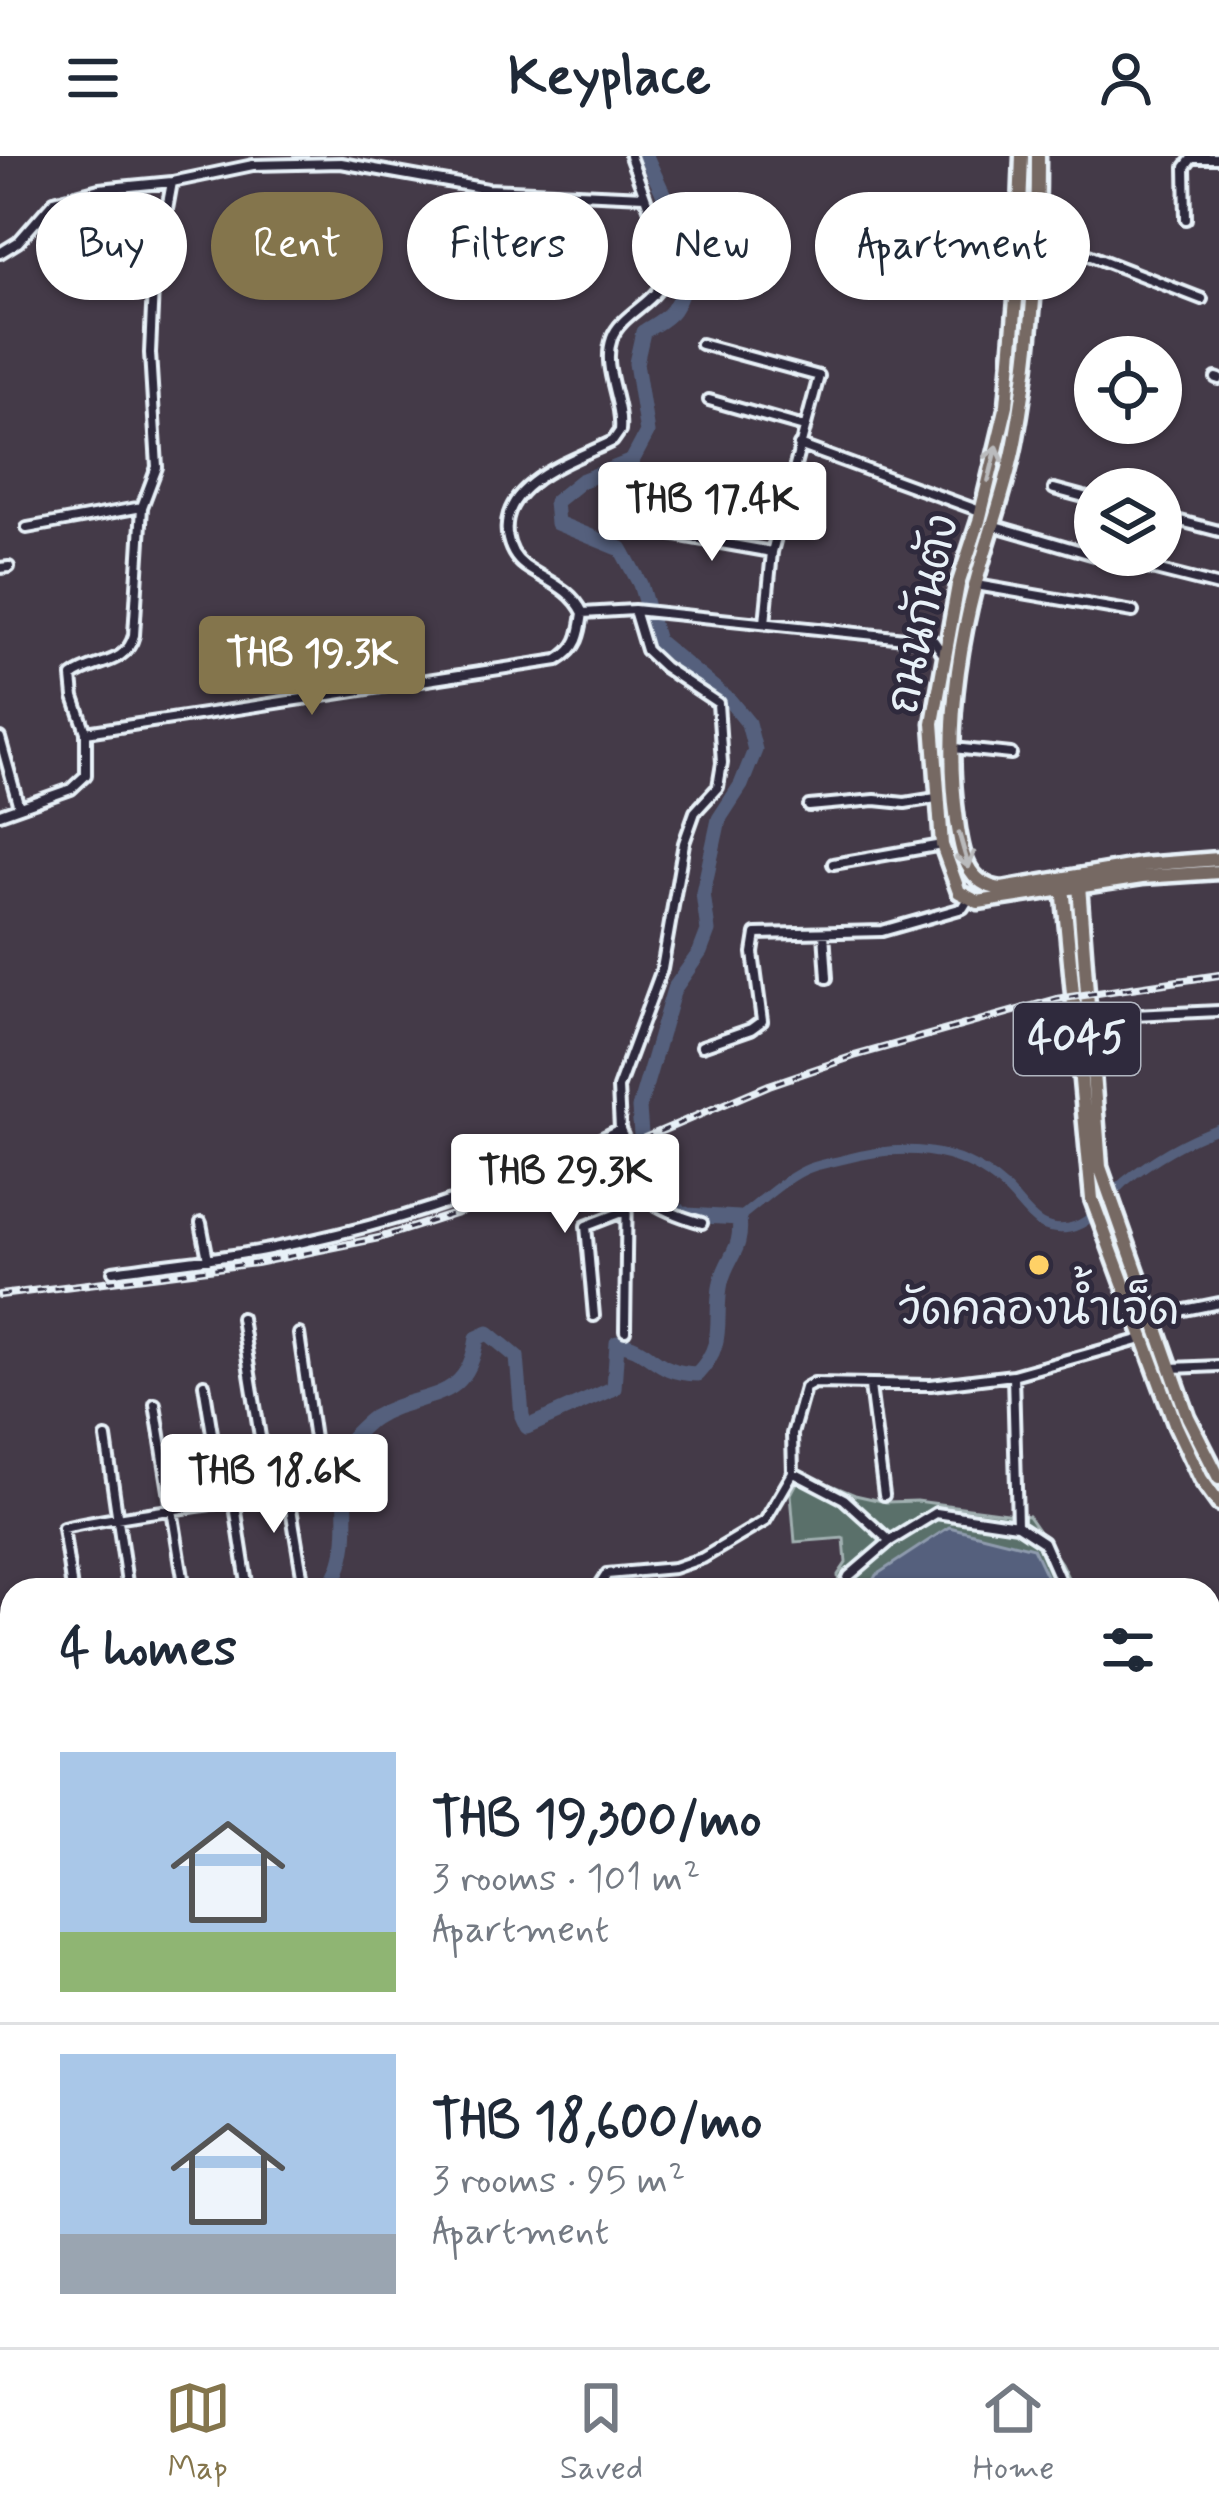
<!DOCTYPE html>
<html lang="en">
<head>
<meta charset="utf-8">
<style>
	body { margin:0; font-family:Mynerve,"Playpen Sans Thai",sans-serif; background:#f6f6f7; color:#1f2937; height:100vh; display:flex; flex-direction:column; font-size:45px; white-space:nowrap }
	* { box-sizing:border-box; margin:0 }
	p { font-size:39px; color:#747a83 }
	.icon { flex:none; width:66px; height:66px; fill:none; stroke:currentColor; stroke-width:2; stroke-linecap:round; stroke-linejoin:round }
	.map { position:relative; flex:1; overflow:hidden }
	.side { position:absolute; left:0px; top:1422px; width:1221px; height:771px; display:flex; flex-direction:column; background:#fff; border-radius:36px 36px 0 0; box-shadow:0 3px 9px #0004 }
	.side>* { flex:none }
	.hud { position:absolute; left:36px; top:36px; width:1149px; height:108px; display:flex; gap:24px }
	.tools { position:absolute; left:1074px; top:180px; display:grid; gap:24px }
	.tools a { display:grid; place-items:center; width:108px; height:108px; border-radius:50%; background:#fff; box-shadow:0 3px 9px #0004; font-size:60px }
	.price { position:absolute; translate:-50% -102px; padding:0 27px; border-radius:12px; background:#fff; color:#222; font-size:39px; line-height:78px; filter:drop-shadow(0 3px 6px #0008) }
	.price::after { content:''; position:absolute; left:50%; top:72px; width:36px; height:27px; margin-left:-18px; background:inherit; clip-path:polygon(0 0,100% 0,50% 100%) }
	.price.active { background:#84754c; color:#fff }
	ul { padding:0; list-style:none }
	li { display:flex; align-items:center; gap:36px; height:300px; padding:0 60px }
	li+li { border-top:3px solid #e0e1e3 }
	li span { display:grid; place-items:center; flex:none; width:336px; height:240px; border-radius:0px; color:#555 }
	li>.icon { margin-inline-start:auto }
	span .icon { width:144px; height:144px; fill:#fffc; stroke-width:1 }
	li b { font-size:51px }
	h2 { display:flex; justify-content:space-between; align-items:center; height:144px; padding:0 60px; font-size:51px }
	.pill { padding:0 42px; border-radius:54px; background:#fff; box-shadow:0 3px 9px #0004; font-size:42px; line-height:108px }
	.pill.active { background:#84754c; color:#fff }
	header { display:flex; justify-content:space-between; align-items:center; height:156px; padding:0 60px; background:#fff; font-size:54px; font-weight:700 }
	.dock { display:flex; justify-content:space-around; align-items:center; height:168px; border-top:3px solid #e0e1e3; background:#fff; font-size:33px; color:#747a83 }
	.dock a { display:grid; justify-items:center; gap:6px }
	.dock .active { color:#84754c }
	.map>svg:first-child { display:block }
	.green { fill:#5a706a; stroke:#a1b0b1; stroke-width:3 }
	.water { fill:#54617d; stroke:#8f9bae; stroke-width:3 }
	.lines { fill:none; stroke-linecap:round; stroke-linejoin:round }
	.canal { stroke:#54617d; stroke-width:9 }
	.river { stroke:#54617d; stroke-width:15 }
	.street-casing { stroke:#e8f1f8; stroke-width:16 }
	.secondary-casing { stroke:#e8f1f8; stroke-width:20 }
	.primary-casing { stroke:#e8f1f8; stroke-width:21 }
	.street { stroke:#2f2a3d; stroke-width:8 }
	.secondary { stroke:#2f2a3d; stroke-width:10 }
	.primary { stroke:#766964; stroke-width:12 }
	.rail-casing { stroke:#e8f1f8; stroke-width:8 }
	.rail { stroke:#2f2a3d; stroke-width:3; stroke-dasharray:9; stroke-linecap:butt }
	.oneway { stroke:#babbbd }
	.poi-dot { fill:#ffd166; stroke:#2f2a3d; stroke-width:4.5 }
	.labels { text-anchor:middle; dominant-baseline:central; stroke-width:10; stroke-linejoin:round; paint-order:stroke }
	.shield { fill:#2f2a3d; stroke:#b0b5c0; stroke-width:3 }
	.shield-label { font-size:42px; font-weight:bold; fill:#e8f1f8 }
	.street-label { font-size:45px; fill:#e8f1f8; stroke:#2f2a3d }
	.poi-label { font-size:45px; fill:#e8f1f8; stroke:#2f2a3d }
</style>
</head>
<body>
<header><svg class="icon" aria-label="menu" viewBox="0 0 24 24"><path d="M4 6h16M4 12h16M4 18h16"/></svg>Keyplace<svg class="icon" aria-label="person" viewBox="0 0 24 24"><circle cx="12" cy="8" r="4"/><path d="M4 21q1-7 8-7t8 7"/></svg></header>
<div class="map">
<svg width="1219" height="2191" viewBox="0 0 1219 2191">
	<rect width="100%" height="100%" fill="#443a48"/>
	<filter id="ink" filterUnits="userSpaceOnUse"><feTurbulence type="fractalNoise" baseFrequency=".00833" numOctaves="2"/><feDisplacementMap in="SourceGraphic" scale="24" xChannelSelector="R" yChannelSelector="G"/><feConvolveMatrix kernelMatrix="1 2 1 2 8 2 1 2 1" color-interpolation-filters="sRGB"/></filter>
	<g filter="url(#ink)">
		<path class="green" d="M802,1317L855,1339L886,1346L917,1345L1028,1360L1061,1407L1074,1434H839L838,1419L846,1407L844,1382L795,1386L791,1338Z"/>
		<path class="water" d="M949,1371L1033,1392L1053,1434H868L876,1419Z"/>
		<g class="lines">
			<path class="canal" d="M739,1062C760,1046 782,1025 805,1014C816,1009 829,1007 841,1004C899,988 956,988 1004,1031C1025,1049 1034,1078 1069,1072C1094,1067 1106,1042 1124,1026C1154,1002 1183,985 1219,972"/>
			<path class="river" d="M326,1434C359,1398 340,1332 345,1288C354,1280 363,1269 373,1262C420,1233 467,1252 477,1182L488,1177L517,1201L522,1260L527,1271L614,1232L617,1187C652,1191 652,1217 697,1218C728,1186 713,1163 721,1126C728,1099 743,1094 739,1062L687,1059L656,1043L644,1017L639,952L674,833L700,796L708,775L703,737L719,663L741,629L755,594L748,567L730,545L657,485L640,428L621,393L557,367L555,346L581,325L632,305L647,277L636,207L643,176C652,170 667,163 673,154C704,109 664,42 646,0
				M708,2191L709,2181"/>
			<defs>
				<path id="street" d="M1186,63L1185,11L1192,2H1219
					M1037,79L1202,143
					M0,97L18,86L54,45L99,33L172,26L253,9L341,7L487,33L644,40
					M701,188L819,220L772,396L765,467
					M1216,222L1219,223
					M709,244L804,271
					M799,289L980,355
					M1054,333L1095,344
					M1161,360L1219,375
					M995,370L1095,399
					M27,372L142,351
					M659,376L772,396
					M1096,399L1219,430
					M0,412L9,411
					M976,429L1133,456
					M583,457C571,432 546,425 525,410C514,402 509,391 507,378C501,326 575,304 613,285L620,275C623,244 601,213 612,182C619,162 645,151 657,135C676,109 640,29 630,0
					M86,576L74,541L72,521C94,504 126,510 134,479L142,351L157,311L150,197L153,130L172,26
					M0,582L19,651
					M953,592L1011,598
					M809,650L875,644L905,647L936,642
					M0,658L71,633L86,619V576L558,504C578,492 580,479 583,457L634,454L934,485L943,498
					M833,708L942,689
					M824,777L827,822
					M1090,861L1219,855
					M702,890L751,873L762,865L753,797L756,778L882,775L963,752L968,744
					M620,973L629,994C609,1035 670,1058 702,1067
					M201,1067L208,1103
					M113,1115C165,1107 217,1103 269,1093C392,1069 509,1031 620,973L618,932L662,813L684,687L695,656L718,631L722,607L718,547L664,511L646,494L634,454
					M594,1160L586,1070L625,1055
					M1150,1161L1219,1147
					M241,1162L269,1337
					M625,1175L627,1025
					M1172,1212L1219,1210
					M1013,1219L1017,1369
					M204,1228L223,1345
					M870,1230L884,1339
					M155,1248L185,1434
					M106,1282L128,1434
					M794,1317L844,1343L890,1385
					M288,1334L302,1419
					M234,1343L248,1434
					M72,1434L63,1372C148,1353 237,1350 320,1325L299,1178
					M591,1434L598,1432L607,1418L674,1412L703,1402L765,1365L793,1317L792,1278L805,1232L814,1227L931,1229L1013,1219L1142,1183
					M843,1434L849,1420L890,1385L936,1357L1017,1369L1043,1386L1064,1434
					M0,1698L12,1696
					M1212,1862L1219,1854
					M1209,2150H1219
					M1025,2181L1033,2185L1047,2181
					M1119,2181L1122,2191"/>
				<path id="secondary" d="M1209,1732H1219
					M0,1917L12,1916"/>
				<path id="primary" d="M1022,0L1017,132L1007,249L979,365L958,429L933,567L942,689L959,736L978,746L1142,721L1219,716
					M1038,0C1038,93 1033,189 1016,281C1007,332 988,380 975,430C955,507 946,586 957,665C961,696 966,729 1002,733L1141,709L1219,703
					M1079,729L1100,1011L1188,1261L1219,1322
					M1063,730L1092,1043L1176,1270L1201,1323L1219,1348"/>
			</defs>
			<use href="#street" class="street-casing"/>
			<use href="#secondary" class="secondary-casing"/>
			<use href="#primary" class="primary-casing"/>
			<use href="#street" class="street"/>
			<use href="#secondary" class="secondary"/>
			<use href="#primary" class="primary"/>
			<defs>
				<path id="rail" d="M0,1139L256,1107L379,1082L502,1043L769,929L854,900L1057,843L1219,819"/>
			</defs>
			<use href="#rail" class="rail-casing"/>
			<use href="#rail" class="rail"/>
		</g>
		<defs><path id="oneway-shaft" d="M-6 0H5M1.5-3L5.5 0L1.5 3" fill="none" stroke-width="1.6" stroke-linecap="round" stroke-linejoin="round" transform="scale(3)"/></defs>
		<g class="oneway">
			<use href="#oneway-shaft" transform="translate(993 307) rotate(-76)"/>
			<use href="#oneway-shaft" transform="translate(964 695) rotate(74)"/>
		</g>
	</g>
	<circle class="poi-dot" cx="1039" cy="1109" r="12"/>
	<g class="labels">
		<rect class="shield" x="1014" y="847" width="126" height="72" rx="9"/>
		<g class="shield-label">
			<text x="1077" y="883">4045</text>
		</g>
		<g class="street-label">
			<text transform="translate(924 458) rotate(-78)">ถนนกันตัง</text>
		</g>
		<g class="poi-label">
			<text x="1039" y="1155">วัดคลองน้ำเจ็ด</text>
		</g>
	</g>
</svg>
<div class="tools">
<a><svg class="icon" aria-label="locate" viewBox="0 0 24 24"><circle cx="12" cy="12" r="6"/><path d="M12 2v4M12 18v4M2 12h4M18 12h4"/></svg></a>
<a><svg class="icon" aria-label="layers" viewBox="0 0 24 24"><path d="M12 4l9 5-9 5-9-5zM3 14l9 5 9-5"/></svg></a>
</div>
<b class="price" style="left:712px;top:408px">THB 17.4K</b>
<b class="price active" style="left:312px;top:562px">THB 19.3K</b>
<b class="price" style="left:565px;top:1080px">THB 29.3K</b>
<b class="price" style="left:274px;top:1380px">THB 18.6K</b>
<div class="hud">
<a class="pill">Buy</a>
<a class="pill active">Rent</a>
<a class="pill">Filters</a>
<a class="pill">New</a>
<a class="pill">Apartment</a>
</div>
<section class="side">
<h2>4 homes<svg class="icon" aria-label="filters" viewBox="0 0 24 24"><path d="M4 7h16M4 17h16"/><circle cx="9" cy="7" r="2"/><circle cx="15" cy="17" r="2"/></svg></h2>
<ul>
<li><span style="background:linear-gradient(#a9c7e8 75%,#8fb573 0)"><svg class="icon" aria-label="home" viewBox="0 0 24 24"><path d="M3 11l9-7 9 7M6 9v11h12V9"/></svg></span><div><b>THB 19,300/mo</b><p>3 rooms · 101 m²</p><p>Apartment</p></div></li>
<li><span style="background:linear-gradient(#a9c7e8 75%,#9aa5b1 0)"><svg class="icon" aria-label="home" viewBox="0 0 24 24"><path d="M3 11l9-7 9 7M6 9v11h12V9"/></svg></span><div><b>THB 18,600/mo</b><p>3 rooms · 95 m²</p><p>Apartment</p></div></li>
</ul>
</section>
</div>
<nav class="dock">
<a class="active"><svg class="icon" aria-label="map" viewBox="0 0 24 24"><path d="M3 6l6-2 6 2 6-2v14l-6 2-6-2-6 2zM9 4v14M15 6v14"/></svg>Map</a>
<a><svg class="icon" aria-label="saved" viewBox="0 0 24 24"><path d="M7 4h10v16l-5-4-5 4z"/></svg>Saved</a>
<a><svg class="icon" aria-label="home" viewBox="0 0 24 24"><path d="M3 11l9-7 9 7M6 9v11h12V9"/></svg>Home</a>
</nav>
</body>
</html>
